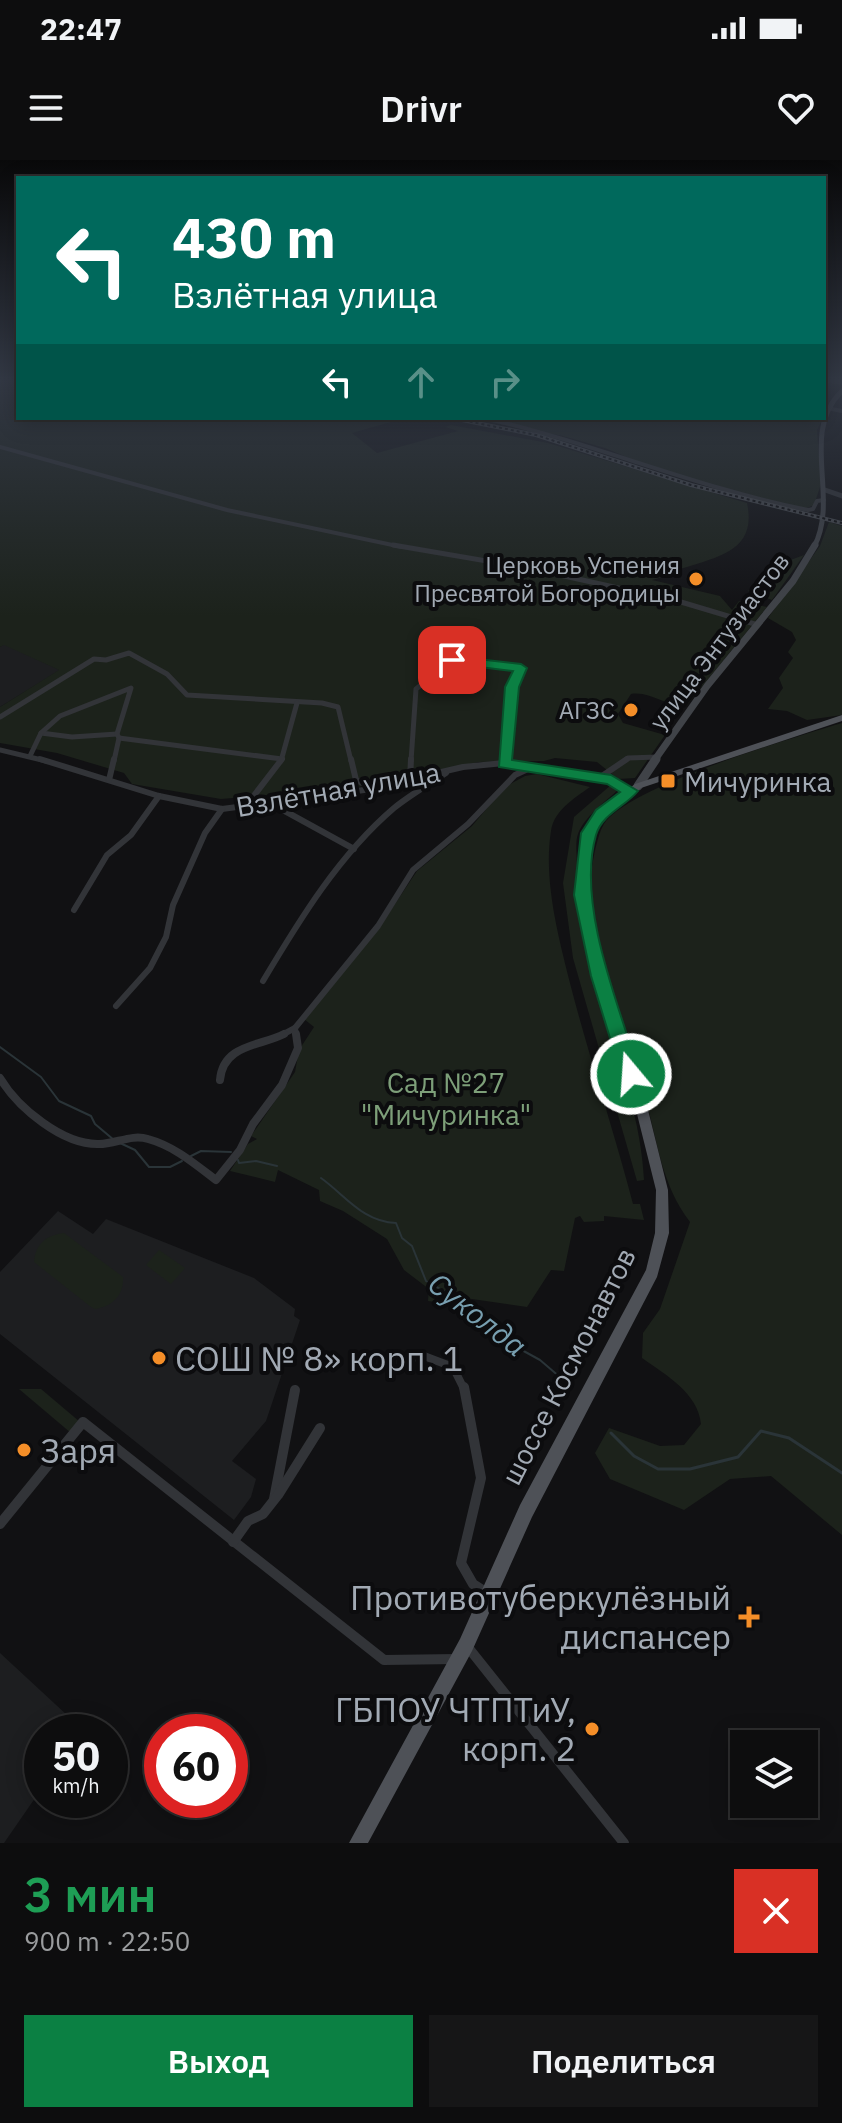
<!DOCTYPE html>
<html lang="ru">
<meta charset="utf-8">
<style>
body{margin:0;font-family:"IBM Plex Sans",sans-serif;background:#161617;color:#f1f3f6;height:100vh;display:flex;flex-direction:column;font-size:30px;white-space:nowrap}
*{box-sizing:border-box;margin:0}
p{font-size:26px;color:#9a9c9e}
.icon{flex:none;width:44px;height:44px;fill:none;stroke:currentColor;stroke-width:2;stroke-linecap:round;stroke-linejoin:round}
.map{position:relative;height:1683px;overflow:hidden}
.sheet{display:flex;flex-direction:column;background:#0d0d0e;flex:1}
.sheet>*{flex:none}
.banner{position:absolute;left:16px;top:16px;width:810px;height:244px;border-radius:0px;box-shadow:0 4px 20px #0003,0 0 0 2px #2d2d2e;background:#00695c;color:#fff;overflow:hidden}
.fabs{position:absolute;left:730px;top:1570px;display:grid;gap:16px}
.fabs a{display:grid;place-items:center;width:88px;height:88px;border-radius:0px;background:#0d0d0e;box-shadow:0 4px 20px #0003,0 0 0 2px #2d2d2e;font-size:40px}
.speed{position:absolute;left:24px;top:1554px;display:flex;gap:16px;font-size:40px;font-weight:700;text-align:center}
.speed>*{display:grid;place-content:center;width:104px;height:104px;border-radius:50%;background:#0d0d0e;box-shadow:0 4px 20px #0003,0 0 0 2px #2d2d2e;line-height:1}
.speed small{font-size:20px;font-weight:400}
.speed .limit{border:12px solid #d22;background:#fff;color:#111}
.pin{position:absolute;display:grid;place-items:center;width:68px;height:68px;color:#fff;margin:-34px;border-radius:16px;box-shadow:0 4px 12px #0006}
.me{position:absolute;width:88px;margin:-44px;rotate:342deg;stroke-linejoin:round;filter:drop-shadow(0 0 6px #0008)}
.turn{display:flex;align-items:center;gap:28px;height:168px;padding:0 24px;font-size:36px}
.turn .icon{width:104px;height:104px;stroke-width:2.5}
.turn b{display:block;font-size:56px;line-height:68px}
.lanes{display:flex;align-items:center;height:76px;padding:0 24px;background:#0003;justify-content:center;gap:40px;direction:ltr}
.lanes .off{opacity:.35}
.round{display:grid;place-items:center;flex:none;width:84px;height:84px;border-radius:0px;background:#161617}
.overview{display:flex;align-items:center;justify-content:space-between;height:136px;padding:0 24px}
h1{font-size:48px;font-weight:600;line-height:60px;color:#1e9e55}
.primary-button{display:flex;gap:16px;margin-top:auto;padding:16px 24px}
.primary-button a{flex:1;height:92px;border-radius:0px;background:#0b8043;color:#fff;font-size:32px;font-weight:600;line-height:92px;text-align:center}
.primary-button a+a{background:#161617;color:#f1f3f6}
.status{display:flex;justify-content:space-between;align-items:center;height:56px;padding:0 40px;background:#0d0d0e;direction:ltr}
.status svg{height:22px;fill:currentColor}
header{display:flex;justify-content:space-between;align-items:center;height:104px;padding:0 24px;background:#0d0d0e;font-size:36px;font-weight:600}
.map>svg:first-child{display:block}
.built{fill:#1d1e20}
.green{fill:#1c221b}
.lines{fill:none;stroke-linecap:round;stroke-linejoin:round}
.stream-far1{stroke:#2a3438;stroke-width:2}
.stream{stroke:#2a3438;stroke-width:3}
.minor-far4{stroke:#323438;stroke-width:4}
.minor-far3{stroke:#323438;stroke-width:5}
.minor-far2{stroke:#323438;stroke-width:6}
.minor-far1{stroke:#323438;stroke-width:8}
.minor{stroke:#323438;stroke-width:10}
.tertiary{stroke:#323438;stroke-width:5}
.secondary-far2{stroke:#404348;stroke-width:5}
.secondary-far1{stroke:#404348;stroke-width:7}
.secondary{stroke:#404348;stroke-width:9}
.primary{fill:#4e5157;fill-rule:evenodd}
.rail-casing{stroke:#474a4f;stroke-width:4}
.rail{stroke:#0c0c0e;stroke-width:2;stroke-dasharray:3;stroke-linecap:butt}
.route{fill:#0b8043;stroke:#07532c;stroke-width:2}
.poi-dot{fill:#f48e28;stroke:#0c0c0e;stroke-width:3}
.labels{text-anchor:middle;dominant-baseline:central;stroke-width:8;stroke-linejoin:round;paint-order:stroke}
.far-poi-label{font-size:24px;fill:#a2aab4;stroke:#0c0c0e;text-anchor:end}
.far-street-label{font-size:24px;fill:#a2aab4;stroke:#0c0c0e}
.poi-label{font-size:28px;fill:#a2aab4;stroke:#0c0c0e;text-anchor:start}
.street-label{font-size:28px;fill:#a2aab4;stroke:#0c0c0e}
.park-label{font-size:28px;fill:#7d9f79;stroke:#0c0c0e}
.water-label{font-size:30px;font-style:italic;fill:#789fb0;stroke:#0c0c0e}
.near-poi-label{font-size:34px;fill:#a2aab4;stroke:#0c0c0e;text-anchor:start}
</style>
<div class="status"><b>22:47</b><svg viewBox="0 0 49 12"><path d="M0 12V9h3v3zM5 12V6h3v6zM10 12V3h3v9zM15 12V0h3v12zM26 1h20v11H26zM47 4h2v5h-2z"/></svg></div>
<header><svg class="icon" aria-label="menu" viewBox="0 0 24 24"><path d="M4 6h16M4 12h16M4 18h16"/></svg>Drivr<svg class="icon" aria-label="heart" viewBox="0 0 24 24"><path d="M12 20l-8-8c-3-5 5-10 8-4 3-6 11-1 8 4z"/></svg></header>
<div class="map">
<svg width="842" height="1683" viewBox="0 0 842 1683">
<rect width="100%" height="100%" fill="#111113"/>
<g class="built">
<path d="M4,484L60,510L0,547V487Z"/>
<path d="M58,1051L93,1074L106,1059L254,1118L295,1149L294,1156L300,1160L266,1261L232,1301L256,1319L251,1337L234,1360L0,1174V1112Z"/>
<path d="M0,1493L82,1569L80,1572H42V1628L4,1683H0Z"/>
</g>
<g class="green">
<path d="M0,220H18V258L398,260L352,273L377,293L458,271L445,267L451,265L548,283L747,343C757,389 721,396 687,407C675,410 665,417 652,420L720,436L732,450L739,441L767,447L686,546C666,547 651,531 631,534L618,554L623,563L665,575L635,618L618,619L597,602L555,598L544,601L479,602L353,628L221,639L132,624L124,613L57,593L0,583V547L59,510L4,485L0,487Z"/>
<path d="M468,258H823L817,270L821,324L814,345L807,348L789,345L660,311L605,288L563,276Z"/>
<path d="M829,362L842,366V555L807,560L787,551L768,549L783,528L779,518L793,498L788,492L796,480L792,472L768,458L820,386Z"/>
<path d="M804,395L772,440L748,431L785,402Z"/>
<path d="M842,563V1375L771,1316L730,1319L684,1350L610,1319L595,1293L609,1268L660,1286L684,1285L701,1264C698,1233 666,1215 642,1198L643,1173L660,1149L690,1062C661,1024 658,982 645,937C627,873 600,810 590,743C588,726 595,674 606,661C637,624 792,578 842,563Z"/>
<path d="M537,614L590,627C575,638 554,650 551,671C543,721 559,779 571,827C590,900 614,971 633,1044H640L644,1060L604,1056V1061L584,1062L580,1056L575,1058L564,1111L551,1110L527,1147L465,1138L462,1145L428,1141L429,1129L404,1110L387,1079L343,1051L320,1041L319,1030L278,1010L275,1022L230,1011L248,984L257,979L251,976L295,912L299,890L314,867L304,859L381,765L417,711L472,666L505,627L525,616Z"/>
<path d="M611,625L619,629C606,641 584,657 578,674C575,682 577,696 577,705C573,814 639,912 644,1020L637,1021L573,798L563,723L574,657Z"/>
<path d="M64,1073L123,1117C124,1135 113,1146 95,1149L91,1147L34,1102C35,1084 47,1075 64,1073Z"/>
<path d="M159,1090L185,1108L171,1124L146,1105Z"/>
<path d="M19,1229H41L80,1262L71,1273Z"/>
</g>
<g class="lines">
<g class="stream-far1">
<path d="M0,887L41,917L59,941L91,956L95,964L114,980"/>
<path d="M120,983L135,990L149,1007H170L182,1001"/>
<path d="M191,996L201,991L231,992"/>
<path d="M238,1000L239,1003L256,1001L277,1006"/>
<path d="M321,1018C346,1036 363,1062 396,1063L402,1078L412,1086L426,1121L471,1146L520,1189L540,1200L568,1224"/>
</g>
<path class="stream" d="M611,1273L634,1296L658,1309H690L738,1297L761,1271L789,1278L842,1313"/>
<g class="minor-far4">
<path d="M827,248L842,251"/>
<path d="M484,258C594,283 697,328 808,350L813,349L817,341L824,340"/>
<path d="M0,287L227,350L402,387"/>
</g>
<g class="minor-far3">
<path d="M393,385L533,409L681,442L758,465"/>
<path d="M431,469L452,500"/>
<path d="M0,557L94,499L106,500L129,493L167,514L187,535L322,543L338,547L351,601"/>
<path d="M41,573L72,577L117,574"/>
<path d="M119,578L282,599"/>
<path d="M0,590L46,601"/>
<path d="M30,596L41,573L60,556L131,528L117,574L119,578L114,601"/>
<path d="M281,601L297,543"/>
<path d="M411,601L416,529L452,500L521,508L512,527L504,601"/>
<path d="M624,601L628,598L657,597"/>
</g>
<g class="minor-far2">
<path d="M40,599L159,636L222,649L364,630L463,607L504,603L611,620L631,631"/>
<path d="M351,599L356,620L373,628"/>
<path d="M504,603V599"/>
<path d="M599,618L627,599"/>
<path d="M109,620L114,599"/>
<path d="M410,620L411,599"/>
<path d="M272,644L354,689"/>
<path d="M246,646L282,599"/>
<path d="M74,750L107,695L131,675L159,636"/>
<path d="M263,821C300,759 339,695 394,648C410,635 429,624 446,613"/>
<path d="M116,846L150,808L166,777L173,745L205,673L222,649"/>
<path d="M295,868L296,876"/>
<path d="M280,876L295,868L378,766L413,710L468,664L515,615L530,608"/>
</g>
<g class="minor-far1">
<path d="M0,918C18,948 63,985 99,984C116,984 131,974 148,979C174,986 195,1004 216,1020L240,990L253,964L282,925L298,888L296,874"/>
<path d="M220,920C223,884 261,886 284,874"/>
<path d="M406,1199L424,1196L453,1207L464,1229"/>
</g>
<g class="minor">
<path d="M464,1227L481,1318L461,1403L473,1424L487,1433"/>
<path d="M274,1339L295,1230"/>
<path d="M0,1364L83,1262L384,1500L457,1499"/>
<path d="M233,1382L248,1361L263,1354L278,1335L320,1268"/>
<path d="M467,1486L624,1683"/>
</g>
<g class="tertiary">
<path d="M824,220L842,222"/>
<path d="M825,330L842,336"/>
</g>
<path class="secondary-far2" d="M814,387C840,338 799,272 842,231"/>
<path class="secondary-far1" d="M654,601L707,526L793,421L815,385"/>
<path class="secondary" d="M638,626L656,599"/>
<path class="primary" d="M842,555V561L641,628L605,656L593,673L587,735L605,816L645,938L668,1030L669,1073L657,1117L532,1357L472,1491L368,1683H349L460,1479L520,1345L646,1110L655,1073L656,1030L633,938L595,816L577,735L583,673L599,652L635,624Z"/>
<g class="rail-casing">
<path id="rail" d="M452,258L536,275L691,325L842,363"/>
</g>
<use href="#rail" class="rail"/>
</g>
<linearGradient id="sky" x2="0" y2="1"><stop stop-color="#09090a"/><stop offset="0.48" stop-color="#323844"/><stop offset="1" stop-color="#323844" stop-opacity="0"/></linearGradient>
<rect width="842" height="456" fill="url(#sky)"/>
<path class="route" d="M452,496L521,504L527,508L519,527L512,600L611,615L638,631C626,646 602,654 596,675C576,744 619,847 640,914L638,919H624L621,914L591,816L574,735L581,673L596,650L620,632L607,624L499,607L505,527L513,511L447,503L445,500Z"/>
<g class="poi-dot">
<circle cx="696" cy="419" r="8"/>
<circle cx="631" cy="550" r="8"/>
<rect x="660" y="613" width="16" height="16" rx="4"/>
<circle cx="159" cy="1198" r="8"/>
<circle cx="24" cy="1290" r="8"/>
<path d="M745 1445h8v8h8v8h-8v8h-8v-8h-8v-8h8z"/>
<circle cx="592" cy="1569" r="8"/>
</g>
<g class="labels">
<g class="far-poi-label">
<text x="680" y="405">Церковь Успения<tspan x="680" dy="28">Пресвятой Богородицы</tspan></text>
<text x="615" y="550">АГЗС</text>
</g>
<g class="far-street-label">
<text transform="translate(719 481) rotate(-53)">улица Энтузиастов</text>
</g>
<g class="poi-label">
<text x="684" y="621">Мичуринка</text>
</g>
<g class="street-label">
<text transform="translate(338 629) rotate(-10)">Взлётная улица</text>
<text transform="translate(568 1206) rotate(-63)">шоссе Космонавтов</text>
</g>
<g class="park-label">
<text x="446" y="922">Сад №27<tspan x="446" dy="32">"Мичуринка"</tspan></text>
</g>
<g class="water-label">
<text transform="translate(478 1154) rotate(38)">Суколда</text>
</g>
<g class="near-poi-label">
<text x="175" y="1198">СОШ № 8» корп. 1</text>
<text x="40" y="1290">Заря</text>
<text x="731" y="1437" text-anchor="end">Противотуберкулёзный<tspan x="731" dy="39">диспансер</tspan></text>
<text x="576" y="1549" text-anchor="end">ГБПОУ ЧТПТиУ,<tspan x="576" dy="39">корп. 2</tspan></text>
</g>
</g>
</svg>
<div class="fabs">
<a><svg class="icon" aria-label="layers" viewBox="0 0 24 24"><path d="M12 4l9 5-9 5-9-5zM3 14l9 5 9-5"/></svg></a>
</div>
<div class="speed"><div>50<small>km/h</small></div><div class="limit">60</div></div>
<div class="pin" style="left:452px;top:500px;background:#d93025"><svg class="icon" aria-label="arrive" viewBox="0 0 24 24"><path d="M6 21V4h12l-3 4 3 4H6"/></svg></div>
<svg class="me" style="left:631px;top:914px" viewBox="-20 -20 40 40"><circle r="17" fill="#0b8043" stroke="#fff" stroke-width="3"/><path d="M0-11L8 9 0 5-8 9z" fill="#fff"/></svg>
<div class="banner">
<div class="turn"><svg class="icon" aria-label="left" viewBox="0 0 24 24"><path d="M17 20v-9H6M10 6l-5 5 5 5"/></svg><div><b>430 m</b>Взлётная улица</div></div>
<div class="lanes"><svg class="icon" aria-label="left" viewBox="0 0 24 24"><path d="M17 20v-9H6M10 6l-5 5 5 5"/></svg><svg class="icon off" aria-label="ahead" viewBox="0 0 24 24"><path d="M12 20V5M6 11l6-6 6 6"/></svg><svg class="icon off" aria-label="right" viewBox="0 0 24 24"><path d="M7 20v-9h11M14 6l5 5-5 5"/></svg></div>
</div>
</div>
<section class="sheet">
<div class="overview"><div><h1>3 мин</h1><p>900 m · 22:50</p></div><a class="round" style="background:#d93025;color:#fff"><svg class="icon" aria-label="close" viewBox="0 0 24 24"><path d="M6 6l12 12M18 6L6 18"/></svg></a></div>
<div class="primary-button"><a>Выход</a><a>Поделиться</a></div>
</section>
